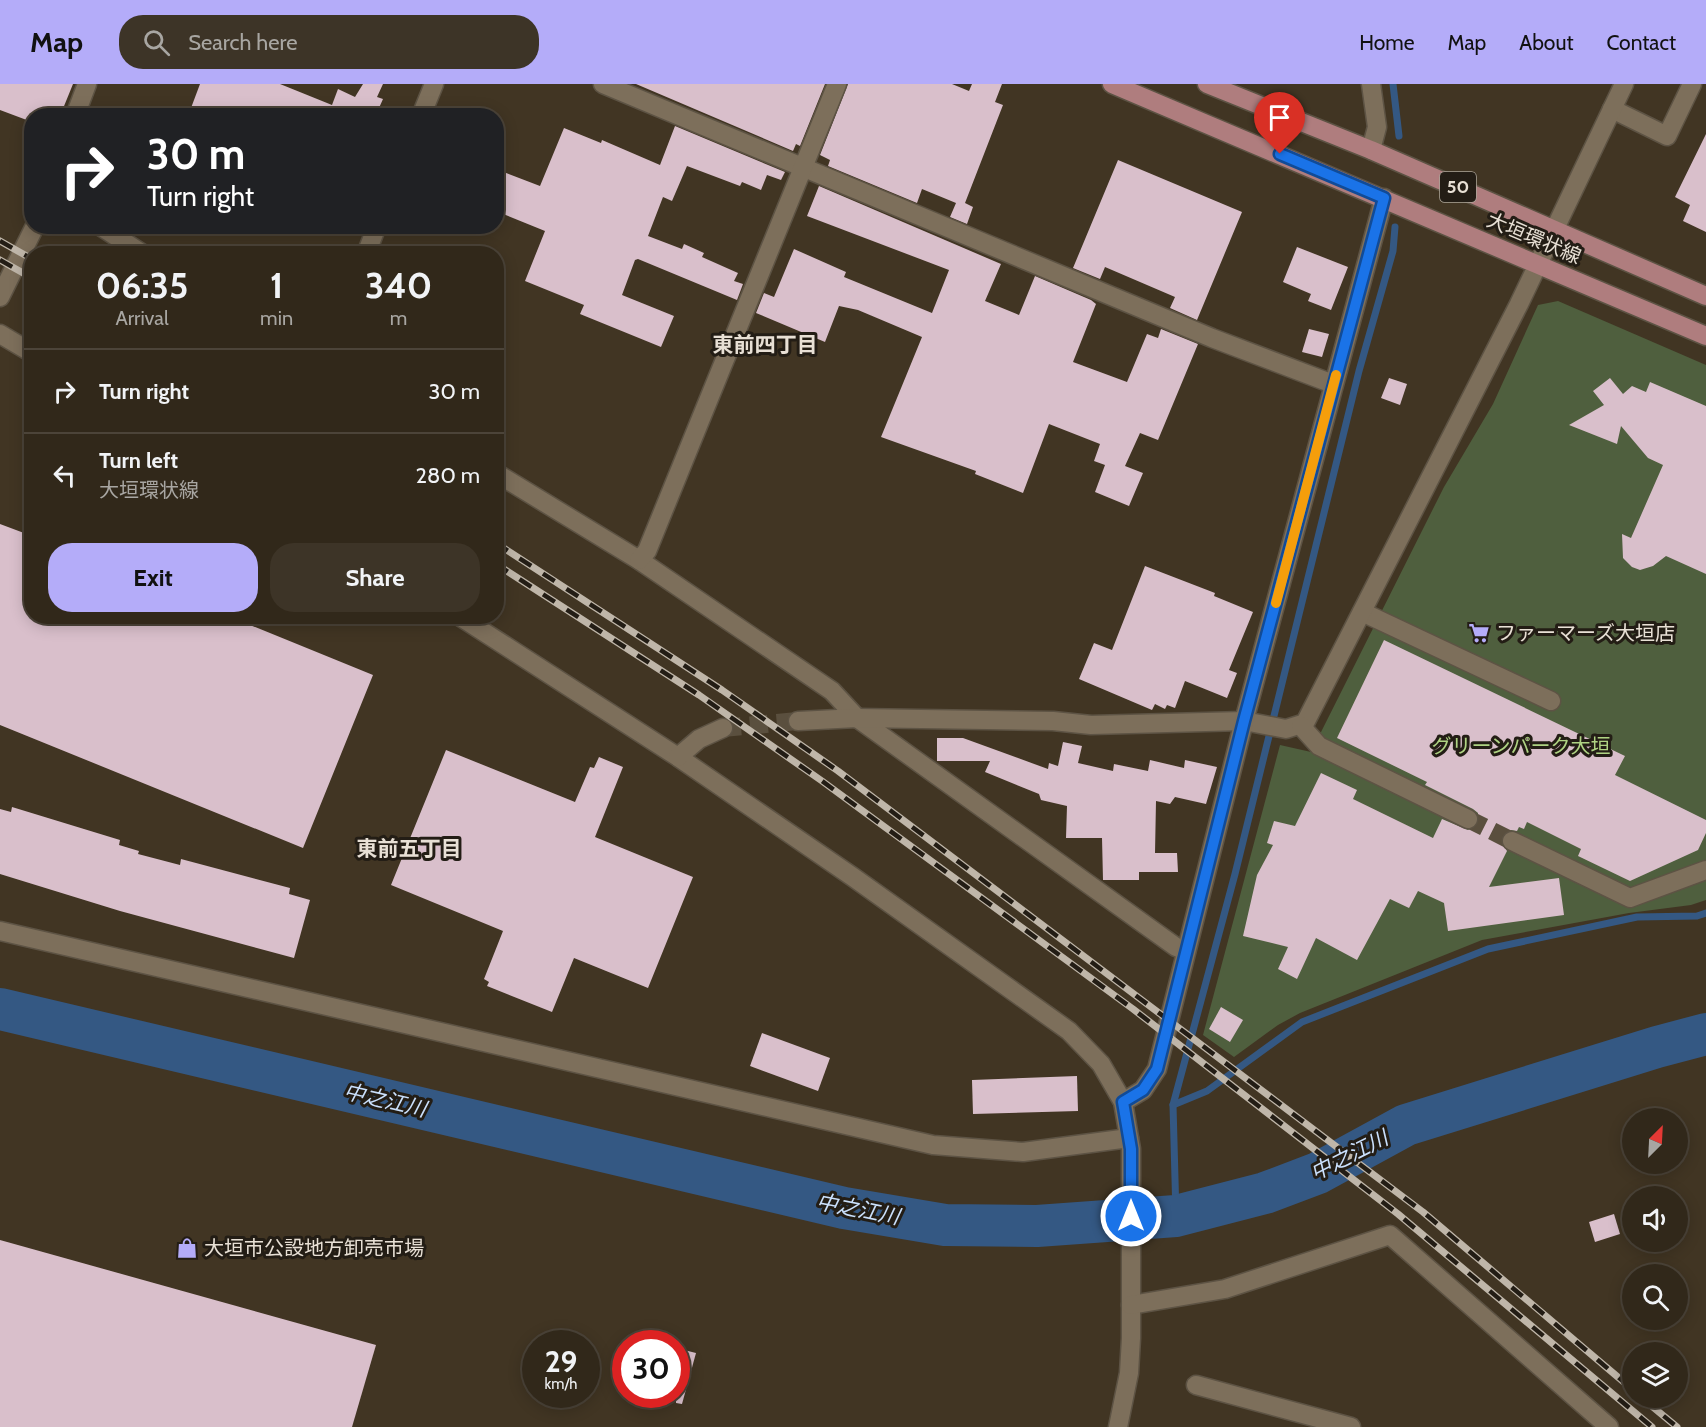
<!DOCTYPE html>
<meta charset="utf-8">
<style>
body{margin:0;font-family:Cabin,"Noto Sans JP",sans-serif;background:#3d3427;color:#f1f3f6;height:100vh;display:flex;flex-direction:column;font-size:22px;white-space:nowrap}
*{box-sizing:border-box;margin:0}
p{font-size:20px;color:#a8a6a2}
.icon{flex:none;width:33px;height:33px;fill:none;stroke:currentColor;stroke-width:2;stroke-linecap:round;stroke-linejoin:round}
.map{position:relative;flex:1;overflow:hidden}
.panel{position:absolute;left:24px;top:162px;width:480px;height:378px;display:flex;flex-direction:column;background:#31281a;border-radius:24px;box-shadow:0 3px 15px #0003,0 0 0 2px #4c4439}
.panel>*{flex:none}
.hud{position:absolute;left:24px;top:24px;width:480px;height:126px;border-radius:24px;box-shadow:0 3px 15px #0003,0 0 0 2px #4c4439;background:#202124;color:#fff;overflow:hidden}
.needle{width:39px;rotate:24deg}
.buttons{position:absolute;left:1622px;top:1024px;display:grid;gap:12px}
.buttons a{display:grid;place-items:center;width:66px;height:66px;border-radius:50%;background:#31281a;box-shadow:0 3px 15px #0003,0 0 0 2px #4c4439;font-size:30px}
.speed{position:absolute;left:522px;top:1246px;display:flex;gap:12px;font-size:30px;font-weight:700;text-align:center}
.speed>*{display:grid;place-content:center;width:78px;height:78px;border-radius:50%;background:#31281a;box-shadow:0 3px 15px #0003,0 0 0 2px #4c4439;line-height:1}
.speed small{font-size:15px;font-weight:400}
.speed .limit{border:9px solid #d22;background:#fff;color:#111}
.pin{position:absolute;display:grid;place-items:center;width:51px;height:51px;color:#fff;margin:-62px -26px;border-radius:50% 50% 50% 0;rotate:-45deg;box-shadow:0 0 6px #0007}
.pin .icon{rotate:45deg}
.me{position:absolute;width:66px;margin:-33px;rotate:0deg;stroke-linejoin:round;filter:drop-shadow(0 0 4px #0008)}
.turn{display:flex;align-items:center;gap:21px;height:126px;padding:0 24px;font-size:27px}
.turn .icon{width:78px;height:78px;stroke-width:2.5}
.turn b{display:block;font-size:42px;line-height:51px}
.eta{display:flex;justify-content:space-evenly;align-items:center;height:102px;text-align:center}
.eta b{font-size:36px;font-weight:700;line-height:42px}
.primary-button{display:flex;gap:12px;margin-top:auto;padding:12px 24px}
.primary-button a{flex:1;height:69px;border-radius:24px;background:#b4acf9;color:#111;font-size:24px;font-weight:700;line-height:69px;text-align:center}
.primary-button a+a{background:#3d3427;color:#f1f3f6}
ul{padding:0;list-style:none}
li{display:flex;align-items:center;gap:18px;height:84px;padding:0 24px;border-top:2px solid #4c4439}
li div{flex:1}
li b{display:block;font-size:22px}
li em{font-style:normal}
header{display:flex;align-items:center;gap:36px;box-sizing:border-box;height:84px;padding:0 30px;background:#b4acf9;color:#111}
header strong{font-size:28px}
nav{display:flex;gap:33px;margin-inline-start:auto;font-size:21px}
.search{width:420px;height:54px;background:#3d3427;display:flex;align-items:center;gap:15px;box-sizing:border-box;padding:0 21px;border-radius:24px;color:#a8a6a2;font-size:22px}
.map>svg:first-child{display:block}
.green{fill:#4f5f3e}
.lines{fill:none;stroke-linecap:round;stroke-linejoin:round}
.stream{stroke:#345883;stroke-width:7}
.river{stroke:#345883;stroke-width:42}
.building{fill:#d9bfcb}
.minor-tunnel{stroke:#5a4f3e;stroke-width:18;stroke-dasharray:18 9;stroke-linecap:butt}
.minor-casing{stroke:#5d5344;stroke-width:21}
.major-casing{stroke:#5d5344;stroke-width:21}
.minor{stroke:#7d6f5b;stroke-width:18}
.major{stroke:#af7d7e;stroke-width:18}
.rail-casing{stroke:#bfb6a9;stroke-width:7}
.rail{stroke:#231d15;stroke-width:4.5;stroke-dasharray:14;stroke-linecap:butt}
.route-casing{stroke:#114b97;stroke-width:15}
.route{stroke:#1a73e8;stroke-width:10}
.slow{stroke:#f59e0b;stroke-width:10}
.labels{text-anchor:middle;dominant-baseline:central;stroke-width:6;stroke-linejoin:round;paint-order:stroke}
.shield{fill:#231d15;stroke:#ada69b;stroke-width:1.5}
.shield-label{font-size:18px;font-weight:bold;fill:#e8e0d5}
.street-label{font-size:20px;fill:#e8e0d5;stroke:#231d15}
.poi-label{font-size:20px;fill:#e8e0d5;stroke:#231d15;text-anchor:start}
.park-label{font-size:20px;fill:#afd383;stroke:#231d15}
.neighbourhood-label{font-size:21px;font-weight:bold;fill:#e8e0d5;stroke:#231d15}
.water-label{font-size:21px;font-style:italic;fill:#cbe1fd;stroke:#231d15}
</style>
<header>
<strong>Map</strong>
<div class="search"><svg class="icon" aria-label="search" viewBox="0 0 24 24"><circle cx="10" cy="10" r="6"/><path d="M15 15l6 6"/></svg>Search here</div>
<nav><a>Home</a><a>Map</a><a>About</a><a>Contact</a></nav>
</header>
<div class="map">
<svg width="1706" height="1343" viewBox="0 0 1706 1343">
<rect width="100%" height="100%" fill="#413523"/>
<path class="green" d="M1558,217L1706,281V816L1691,821L1629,829L1482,856L1300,929L1278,941L1234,973L1203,951L1280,661L1311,668L1444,403L1493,320L1538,221Z"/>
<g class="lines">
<g class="stream">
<path d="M1393,0L1399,52"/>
<path d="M1173,1021L1207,1007L1302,938L1488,865L1637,833L1697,832L1706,829"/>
<path d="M1176,1132L1173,1021L1235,790L1359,287L1393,167L1395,143"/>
</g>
<path class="river" d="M0,925L844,1124L945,1141L1037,1142L1176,1132L1265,1109L1318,1089L1406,1041L1657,963L1706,950"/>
</g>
<g class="building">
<path d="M0,0H73L60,32H32V38L0,26Z"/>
<path d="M200,0H280L332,21L338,5L355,13L363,0H383L377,13L383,15L379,24L397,32H188Z"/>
<path d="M636,0H825L800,62L796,60L793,67Z"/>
<path d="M848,0H952L969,7L972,0H1002L995,18L1003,21L965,119L973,123L967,140L950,133L956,119L922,105L917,119L828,82L830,76L820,71Z"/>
<path d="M675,42L785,88L781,96L767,91L761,106L742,98L740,102L687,82L672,117L663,113L648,152L682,165L684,160L704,169L702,173L738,189L734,197L743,200L737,216L638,175L635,176L622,211L674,232L661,263L580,230L584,221L525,197L545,147L496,127V85L540,102L564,44L601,59L602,56L660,81Z"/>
<path d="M1706,50V148L1683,137L1690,121L1675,113Z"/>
<path d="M1118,76L1242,128L1197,236L1170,224L1175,213L1105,183L1100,195L1073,184Z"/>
<path d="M819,102L1001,180L985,217L1019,231L1035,192L1091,216L1096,220L1073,278L1127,298L1147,250L1158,254L1161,245L1198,260L1158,356L1140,349L1125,382L1143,389L1129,422L1095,408L1105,381L1094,377L1100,360L1049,340L1023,409L975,390L976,387L881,353L922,253L858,226L839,222L825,258L756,229L764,209L774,213L794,165L846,188L844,193L932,229L949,186L807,132Z"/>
<path d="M1297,163L1348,183L1331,226L1308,217L1311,210L1283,198Z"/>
<path d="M1309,245L1329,250L1322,273L1302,268Z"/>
<path d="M1389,294L1407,300L1400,321L1381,314Z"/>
<path d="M1610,294L1623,310L1632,302L1646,308L1650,298L1706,322V490L1666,472L1653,482L1640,486L1632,483L1623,474L1622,450L1631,454L1663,381L1648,374L1621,342L1617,360L1569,341L1604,321L1593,307Z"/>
<path d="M0,440L32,452V532H228L373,591L303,764L0,641Z"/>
<path d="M1145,482L1215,509L1214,512L1253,528L1229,586L1237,589L1227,614L1185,597L1175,624L1167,621L1165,625L1155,620L1152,626L1079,595L1094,559L1112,566Z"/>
<path d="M1384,556L1625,672L1615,691L1706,736V749L1698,766L1630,797L1578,772L1581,765L1527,738L1524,745L1519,743L1517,747L1511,746L1502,752L1501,758L1507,767L1489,803L1559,794L1564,831L1448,847L1444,819L1418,807L1409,824L1390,815L1357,876L1316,854L1297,895L1278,885L1288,863L1243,852L1257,791L1273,761L1267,759L1274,737L1295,742L1321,689L1357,706L1353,715L1433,754L1442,735L1468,746L1478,739V729L1473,725L1425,701L1427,698L1337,654Z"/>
<path d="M937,654H963L1048,685L1049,679L1058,682L1063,658L1082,662L1078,679L1113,687L1114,680L1148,687L1150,676L1184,684L1185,676L1217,683L1206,720L1175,713L1170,720L1156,717L1155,769H1177L1178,788H1139V796H1103L1102,754H1066L1067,722L1041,716L1039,710L985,688L990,677H937Z"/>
<path d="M446,666L575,718L590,683L594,684L599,673L623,683L595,753L693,793L648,904L574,874L552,928L487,902L489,898L484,895L503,847L391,801Z"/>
<path d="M12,723L120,756L119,761L139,767L138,770L180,781L181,775L290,804L289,810L310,816L294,874L120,827L0,790V725L11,728Z"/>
<path d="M1221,923L1243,936L1230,958L1209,945Z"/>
<path d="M762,949L830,974L818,1007L750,982Z"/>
<path d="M1077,992L1078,1027L973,1030L972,996Z"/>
<path d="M1614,1130L1620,1150L1595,1158L1589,1138Z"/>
<path d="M0,1156L376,1261L352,1343H0Z"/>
<path d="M676,1264L696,1269L682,1320L676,1319Z"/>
</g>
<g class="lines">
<g class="minor-tunnel">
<path d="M723,644L798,637"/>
<path d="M1468,735L1512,757"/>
</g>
<g class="minor-casing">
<g id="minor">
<path d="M603,0L1212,254L1333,300"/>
<path d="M1612,25L1667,52L1692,0"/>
<path d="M75,32L87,0"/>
<path d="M421,32L434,0"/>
<path d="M1371,66L1377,43L1371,0"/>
<path d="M100,142L143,170"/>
<path d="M366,170L377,142"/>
<path d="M0,213L35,142"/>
<path d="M0,250L32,269"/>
<path d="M496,389L639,476L832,607L857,634L1176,863L1186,867"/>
<path d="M639,476L647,467L837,0"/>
<path d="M1362,528L1551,617"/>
<path d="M459,532L678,673L853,793L1069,947L1101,980L1123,1018L1131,1065V1254L1129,1289L1118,1343"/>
<path d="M798,637L857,634L1053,637L1091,641L1244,637L1286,645L1305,639L1519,220L1624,0"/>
<path d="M1301,642L1319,662L1468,735"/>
<path d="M678,673L699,655L723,644"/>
<path d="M1512,757L1630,814L1706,786"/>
<path d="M0,847L933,1061L1023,1068L1129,1054"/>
<path d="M1123,1018L1143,1006L1157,985L1244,637L1384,114"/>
<path d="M1131,1221L1225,1205L1390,1151L1609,1343"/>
<path d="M1196,1301L1351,1343"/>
</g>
</g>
<g class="major-casing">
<g id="major">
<path d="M1112,0L1706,252"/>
<path d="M1207,0L1371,66L1706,212"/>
</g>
</g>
<use href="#minor" class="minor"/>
<use href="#major" class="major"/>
<g class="rail-casing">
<g id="rail">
<path d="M0,157L32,175"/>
<path d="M0,176L32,194"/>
<path d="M496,459L722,606L838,687L1423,1128L1632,1305"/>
<path d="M496,480L699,611L822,697L1133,925L1398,1130L1652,1343"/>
<path d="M1642,1314L1677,1343"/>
</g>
</g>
<use href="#rail" class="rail"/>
</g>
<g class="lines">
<g class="route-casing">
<path id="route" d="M1131,1132V1065L1123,1018L1143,1006L1157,985L1244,637L1384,114L1280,70"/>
</g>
<use href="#route" class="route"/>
<path class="slow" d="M1276,519L1336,291"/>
</g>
<defs>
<g id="supermarket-bare" transform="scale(1.62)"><path d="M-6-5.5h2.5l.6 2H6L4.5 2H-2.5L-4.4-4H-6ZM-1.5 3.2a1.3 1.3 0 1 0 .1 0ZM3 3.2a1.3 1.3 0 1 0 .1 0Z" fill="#b4acf9" stroke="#231d15" stroke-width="2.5" paint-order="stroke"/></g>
<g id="shop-bare" transform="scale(1.62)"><path d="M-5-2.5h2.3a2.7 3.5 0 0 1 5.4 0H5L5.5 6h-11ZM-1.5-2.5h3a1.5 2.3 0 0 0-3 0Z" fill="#b4acf9" stroke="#231d15" stroke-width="2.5" paint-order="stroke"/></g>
</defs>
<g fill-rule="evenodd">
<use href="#supermarket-bare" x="1479" y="549"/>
<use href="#shop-bare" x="187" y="1164"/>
</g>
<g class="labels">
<rect class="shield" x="1440" y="88" width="36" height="30" rx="4.5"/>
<g class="shield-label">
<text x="1458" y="103">50</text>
</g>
<g class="street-label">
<text transform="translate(1534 154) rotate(23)">大垣環状線</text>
</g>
<g class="poi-label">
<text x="1496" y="549">ファーマーズ大垣店</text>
<text x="204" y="1164">大垣市公設地方卸売市場</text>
</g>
<g class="park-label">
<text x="1521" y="662">グリーンパーク大垣</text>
</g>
<g class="neighbourhood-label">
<text x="765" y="260">東前四丁目</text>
<text x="409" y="764">東前五丁目</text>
</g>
<g class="water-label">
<text transform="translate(385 1016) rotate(13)">中之江川</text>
<text transform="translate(1349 1071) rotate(-27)">中之江川</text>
<text transform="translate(858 1125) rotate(11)">中之江川</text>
</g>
</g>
</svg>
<div class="buttons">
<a><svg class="needle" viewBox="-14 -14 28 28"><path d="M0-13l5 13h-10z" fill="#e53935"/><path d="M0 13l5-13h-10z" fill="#a8a6a2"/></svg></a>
<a><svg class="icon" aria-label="sound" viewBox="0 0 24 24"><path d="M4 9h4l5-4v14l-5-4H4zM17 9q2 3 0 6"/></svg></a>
<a><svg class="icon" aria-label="search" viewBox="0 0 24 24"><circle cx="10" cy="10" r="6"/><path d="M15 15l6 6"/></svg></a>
<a><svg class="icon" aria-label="layers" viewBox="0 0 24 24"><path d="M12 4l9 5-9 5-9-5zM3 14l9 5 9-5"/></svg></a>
</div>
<div class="speed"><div>29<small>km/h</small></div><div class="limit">30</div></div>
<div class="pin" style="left:1280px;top:70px;background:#d93025"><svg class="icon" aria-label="arrive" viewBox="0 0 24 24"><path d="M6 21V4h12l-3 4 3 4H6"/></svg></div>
<svg class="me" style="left:1131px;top:1132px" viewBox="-20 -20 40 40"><circle r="17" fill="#1a73e8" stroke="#fff" stroke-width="3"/><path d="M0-11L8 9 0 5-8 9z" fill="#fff"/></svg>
<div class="hud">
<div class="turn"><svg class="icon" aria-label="right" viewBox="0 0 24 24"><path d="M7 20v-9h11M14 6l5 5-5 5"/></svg><div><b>30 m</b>Turn right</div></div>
</div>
<section class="panel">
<div class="eta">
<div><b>06:35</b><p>Arrival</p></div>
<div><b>1</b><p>min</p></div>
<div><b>340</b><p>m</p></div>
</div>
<ul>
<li><svg class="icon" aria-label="right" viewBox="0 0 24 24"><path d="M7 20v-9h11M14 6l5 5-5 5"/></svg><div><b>Turn right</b></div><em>30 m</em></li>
<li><svg class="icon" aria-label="left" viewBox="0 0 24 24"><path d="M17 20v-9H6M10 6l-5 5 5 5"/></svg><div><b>Turn left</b><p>大垣環状線</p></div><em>280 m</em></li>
</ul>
<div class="primary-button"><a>Exit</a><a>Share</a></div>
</section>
</div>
